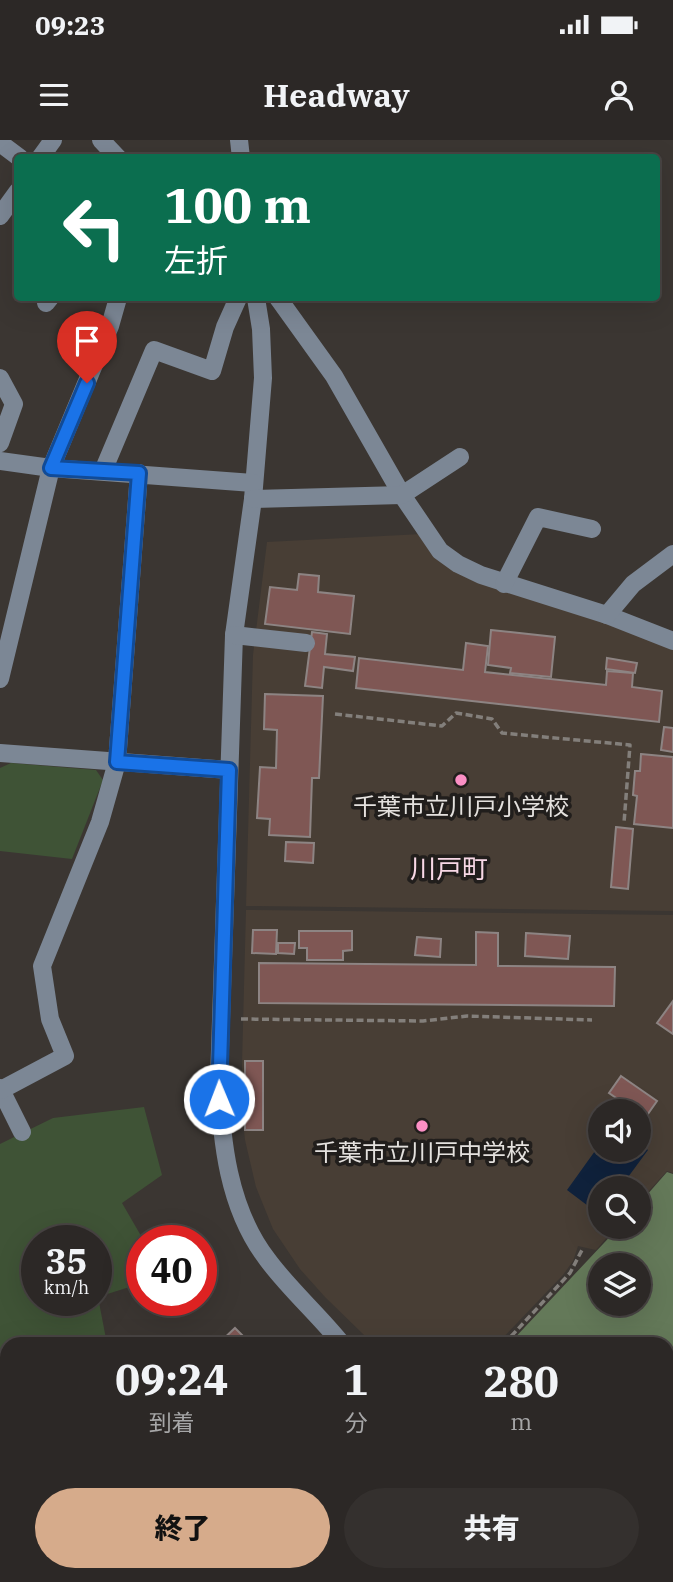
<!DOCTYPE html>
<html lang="ja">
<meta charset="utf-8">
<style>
body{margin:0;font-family:"IBM Plex Serif","Noto Sans JP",serif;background:#34302e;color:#f1f3f6;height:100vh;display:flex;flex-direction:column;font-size:26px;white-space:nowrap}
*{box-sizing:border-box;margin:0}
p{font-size:23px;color:#a6a6a7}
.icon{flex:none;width:38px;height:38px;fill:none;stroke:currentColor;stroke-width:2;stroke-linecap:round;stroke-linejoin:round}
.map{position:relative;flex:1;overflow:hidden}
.drawer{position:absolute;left:0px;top:1197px;width:674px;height:245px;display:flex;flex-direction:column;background:#2c2826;border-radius:21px 21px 0 0;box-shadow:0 7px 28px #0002,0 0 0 2px #484443}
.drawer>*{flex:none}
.guide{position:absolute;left:14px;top:14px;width:646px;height:147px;border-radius:7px;box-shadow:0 7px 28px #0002,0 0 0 2px #484443;background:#0b6e4f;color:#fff;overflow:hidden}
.fabs{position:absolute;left:588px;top:959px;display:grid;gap:14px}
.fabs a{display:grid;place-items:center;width:63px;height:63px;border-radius:50%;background:#2c2826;box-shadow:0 7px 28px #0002,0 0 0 2px #484443;font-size:35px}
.speed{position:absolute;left:21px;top:1085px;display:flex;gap:14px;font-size:35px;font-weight:700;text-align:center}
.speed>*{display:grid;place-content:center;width:91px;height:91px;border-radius:50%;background:#2c2826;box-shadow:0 7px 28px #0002,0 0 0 2px #484443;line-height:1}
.speed small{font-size:18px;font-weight:400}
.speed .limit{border:10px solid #d22;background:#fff;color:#111}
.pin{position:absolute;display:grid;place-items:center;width:60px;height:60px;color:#fff;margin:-72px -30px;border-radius:50% 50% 50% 0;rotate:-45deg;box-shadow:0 0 7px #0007}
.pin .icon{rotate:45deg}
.me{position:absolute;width:77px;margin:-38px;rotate:359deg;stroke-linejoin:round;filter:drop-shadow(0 0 5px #0008)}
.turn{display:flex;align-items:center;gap:24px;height:147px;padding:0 35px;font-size:32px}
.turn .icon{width:91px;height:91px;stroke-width:2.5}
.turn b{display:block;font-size:49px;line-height:60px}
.eta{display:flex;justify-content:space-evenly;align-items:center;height:119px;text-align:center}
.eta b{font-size:42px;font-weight:800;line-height:49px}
.cta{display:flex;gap:14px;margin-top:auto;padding:14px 35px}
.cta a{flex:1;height:80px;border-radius:42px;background:#d6ab8b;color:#111;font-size:28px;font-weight:800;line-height:80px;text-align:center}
.cta a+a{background:#34302e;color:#f1f3f6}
.status{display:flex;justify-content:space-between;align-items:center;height:49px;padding:0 35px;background:#2c2826;direction:ltr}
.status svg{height:19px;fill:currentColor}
header{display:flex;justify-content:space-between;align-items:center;height:91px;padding:0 35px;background:#2c2826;font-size:32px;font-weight:800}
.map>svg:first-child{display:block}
.built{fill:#483e35;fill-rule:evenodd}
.green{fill:#3f5336;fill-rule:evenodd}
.forest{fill:#647959;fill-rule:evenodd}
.water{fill:#10223c}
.building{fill:#7f5754;stroke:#8d8483;stroke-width:2}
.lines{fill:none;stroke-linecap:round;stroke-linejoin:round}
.path{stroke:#837f7b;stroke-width:3.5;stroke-dasharray:7 3.5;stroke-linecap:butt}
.minor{stroke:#7c8795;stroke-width:18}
.route-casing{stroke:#114b97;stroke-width:18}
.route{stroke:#1a73e8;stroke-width:12}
.poi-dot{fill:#fb8fc4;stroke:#211e1c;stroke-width:2.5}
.labels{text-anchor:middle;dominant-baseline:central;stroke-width:7;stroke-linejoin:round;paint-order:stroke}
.poi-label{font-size:24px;fill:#e4e1de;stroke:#211e1c}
.neighbourhood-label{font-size:26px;fill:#f8d8e6;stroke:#211e1c}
</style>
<div class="status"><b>09:23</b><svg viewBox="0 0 49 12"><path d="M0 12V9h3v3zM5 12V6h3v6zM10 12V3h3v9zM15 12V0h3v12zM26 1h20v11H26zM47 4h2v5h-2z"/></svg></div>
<header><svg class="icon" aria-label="menu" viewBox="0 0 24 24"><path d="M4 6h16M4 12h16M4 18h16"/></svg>Headway<svg class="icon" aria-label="person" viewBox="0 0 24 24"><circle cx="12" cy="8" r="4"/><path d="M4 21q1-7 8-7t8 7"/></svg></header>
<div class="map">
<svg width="673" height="1442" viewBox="0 0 673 1442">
<rect width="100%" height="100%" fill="#3b3632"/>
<g class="built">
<path d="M422,394L437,413L673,509V771L246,766L253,515L267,402Z"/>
<path d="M246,770L673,775V1033L667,1031L639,1062V1048H600V1087H616L596,1110L578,1106L573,1121L563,1135L497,1204H370L364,1195L325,1157L300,1129L273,1089L256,1047L245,1000L241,963ZM600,971H639V1010H600Z"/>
</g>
<g class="green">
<path d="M11,623L96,630L103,640L72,719L0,711V628Z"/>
<path d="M144,967L162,1035L122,1063L144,1101H142V1143L98,1157L107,1204H7V1283H0V1004L53,978ZM37,1101H96V1160H37Z"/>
</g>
<path class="forest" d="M667,1032L673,1034V1322H667V1204H509L619,1087H639V1064ZM600,1125H639V1164H600Z"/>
<path class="water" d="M639,1003L648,1010L620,1048H600V1075L567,1050L600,1004V1010H639Z"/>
<g class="building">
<path d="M299,434L319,436L318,452L354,456L350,494L265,484L270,447L297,450Z"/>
<path d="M491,490L555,497L551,537L510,533L511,528L488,525Z"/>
<path d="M312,492L327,494L325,514L355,517L353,531L324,527L322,548L305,546Z"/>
<path d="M466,503L488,506L485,532L606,545L607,531L633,533L632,547L662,551L659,582L356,548L359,518L463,530Z"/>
<path d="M607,518L637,523L635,533L606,529Z"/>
<path d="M265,554L323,556L319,638H312L310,697L269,695L270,679L257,678L260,627L276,628L277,590L264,589Z"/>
<path d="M664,587L673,588V612L661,610Z"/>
<path d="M641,614L673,617V688L634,684L637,656L633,655L635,631H640Z"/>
<path d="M616,687L633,689L628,749L611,747Z"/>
<path d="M286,702L314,703L313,723L285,721Z"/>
<path d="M253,790H277L276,814L252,813Z"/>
<path d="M299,791H352V810L343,811V820H307V808H299Z"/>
<path d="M476,792L498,793V826L615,827L614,866L259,863V823L476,825Z"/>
<path d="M526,793L570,796L568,819L525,816Z"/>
<path d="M417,797L441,799L440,817L415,815Z"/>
<path d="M278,803H295L294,814L278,813Z"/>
<path d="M673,861V894L657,883Z"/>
<rect x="245" y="921" width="18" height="69"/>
<path d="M621,936L657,961L645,978L639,971H635L609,953Z"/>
<path d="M235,1188L249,1202L247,1204H218Z"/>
<path d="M217,1435H243L238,1442H227Z"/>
<path d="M401,1435H430L425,1442H404L399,1438Z"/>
<path d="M515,1435H537L545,1441L512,1442Z"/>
<path d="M588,1435H604L606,1442H569Z"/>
<path d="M611,1435H644L646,1442H613Z"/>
</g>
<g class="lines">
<g class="path">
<path d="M335,574L442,586L456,573L492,579L502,593L630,605L624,683"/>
<path d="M241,879L423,881L467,876L592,880"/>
<path d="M504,1204L570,1133L582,1110"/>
</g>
<g class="minor">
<path d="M101,0L118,18"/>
<path d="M239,0L241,18"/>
<path d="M0,3L20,18"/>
<path d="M40,18L53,0"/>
<path d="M0,76L18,51"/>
<path d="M256,158L261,189L263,238L253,359L234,495L219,939C221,1000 228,1068 267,1119C289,1149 318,1174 342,1204"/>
<path d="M278,158L334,236L402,355L440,411L458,424L481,435L607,475L673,501"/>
<path d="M46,163L50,158"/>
<path d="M0,238L14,264L0,303"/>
<path d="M0,321L51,328L253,343"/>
<path d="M103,331L154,210L212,231L225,187L238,158"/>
<path d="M253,359L402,355L460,317"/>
<path d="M504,444L538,377L592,389"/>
<path d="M607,475L633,444L673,414"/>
<path d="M234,495L306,503"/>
<path d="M0,539L51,328L110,186L118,158"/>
<path d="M0,613L229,630"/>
<path d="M0,948L22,992"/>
<path d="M1,950L65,916L50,879L42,826L100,682L117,622L139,333"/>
<path d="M0,1300L7,1301"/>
<path d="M667,1334H673"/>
<path d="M0,1414L7,1413"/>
<path d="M55,1435V1442"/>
<path d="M480,1435L488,1442"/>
<path d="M553,1435L555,1442"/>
<path d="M307,1442L312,1435"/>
</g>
</g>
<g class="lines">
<g class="route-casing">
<path id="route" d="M87,243L51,328L139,333L117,622L229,630L219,959"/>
</g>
<use href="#route" class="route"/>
</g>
<g class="poi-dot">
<circle cx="461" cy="640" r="7"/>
<circle cx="422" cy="986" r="7"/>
</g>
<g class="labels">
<g class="poi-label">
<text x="461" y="666">千葉市立川戸小学校</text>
<text x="422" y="1012">千葉市立川戸中学校</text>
</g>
<g class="neighbourhood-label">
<text x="449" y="728">川戸町</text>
</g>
</g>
</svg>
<div class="fabs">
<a><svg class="icon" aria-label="sound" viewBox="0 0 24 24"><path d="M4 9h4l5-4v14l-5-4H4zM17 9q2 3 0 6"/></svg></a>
<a><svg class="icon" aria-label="search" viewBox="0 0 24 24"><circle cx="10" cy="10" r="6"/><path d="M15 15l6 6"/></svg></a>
<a><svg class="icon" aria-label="layers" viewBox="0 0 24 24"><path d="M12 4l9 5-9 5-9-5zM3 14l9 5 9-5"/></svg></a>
</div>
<div class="speed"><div>35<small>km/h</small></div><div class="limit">40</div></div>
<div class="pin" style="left:87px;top:243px;background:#d93025"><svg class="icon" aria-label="arrive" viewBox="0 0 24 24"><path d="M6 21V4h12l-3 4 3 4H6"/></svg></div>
<svg class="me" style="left:219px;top:959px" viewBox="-20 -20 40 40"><circle r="17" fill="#1a73e8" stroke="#fff" stroke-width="3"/><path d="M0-11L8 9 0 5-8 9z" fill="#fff"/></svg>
<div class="guide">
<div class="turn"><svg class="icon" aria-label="left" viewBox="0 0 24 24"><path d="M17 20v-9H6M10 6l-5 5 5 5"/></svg><div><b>100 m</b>左折</div></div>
</div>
<section class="drawer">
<div class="eta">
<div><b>09:24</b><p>到着</p></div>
<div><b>1</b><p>分</p></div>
<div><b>280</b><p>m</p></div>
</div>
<div class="cta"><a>終了</a><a>共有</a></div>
</section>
</div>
